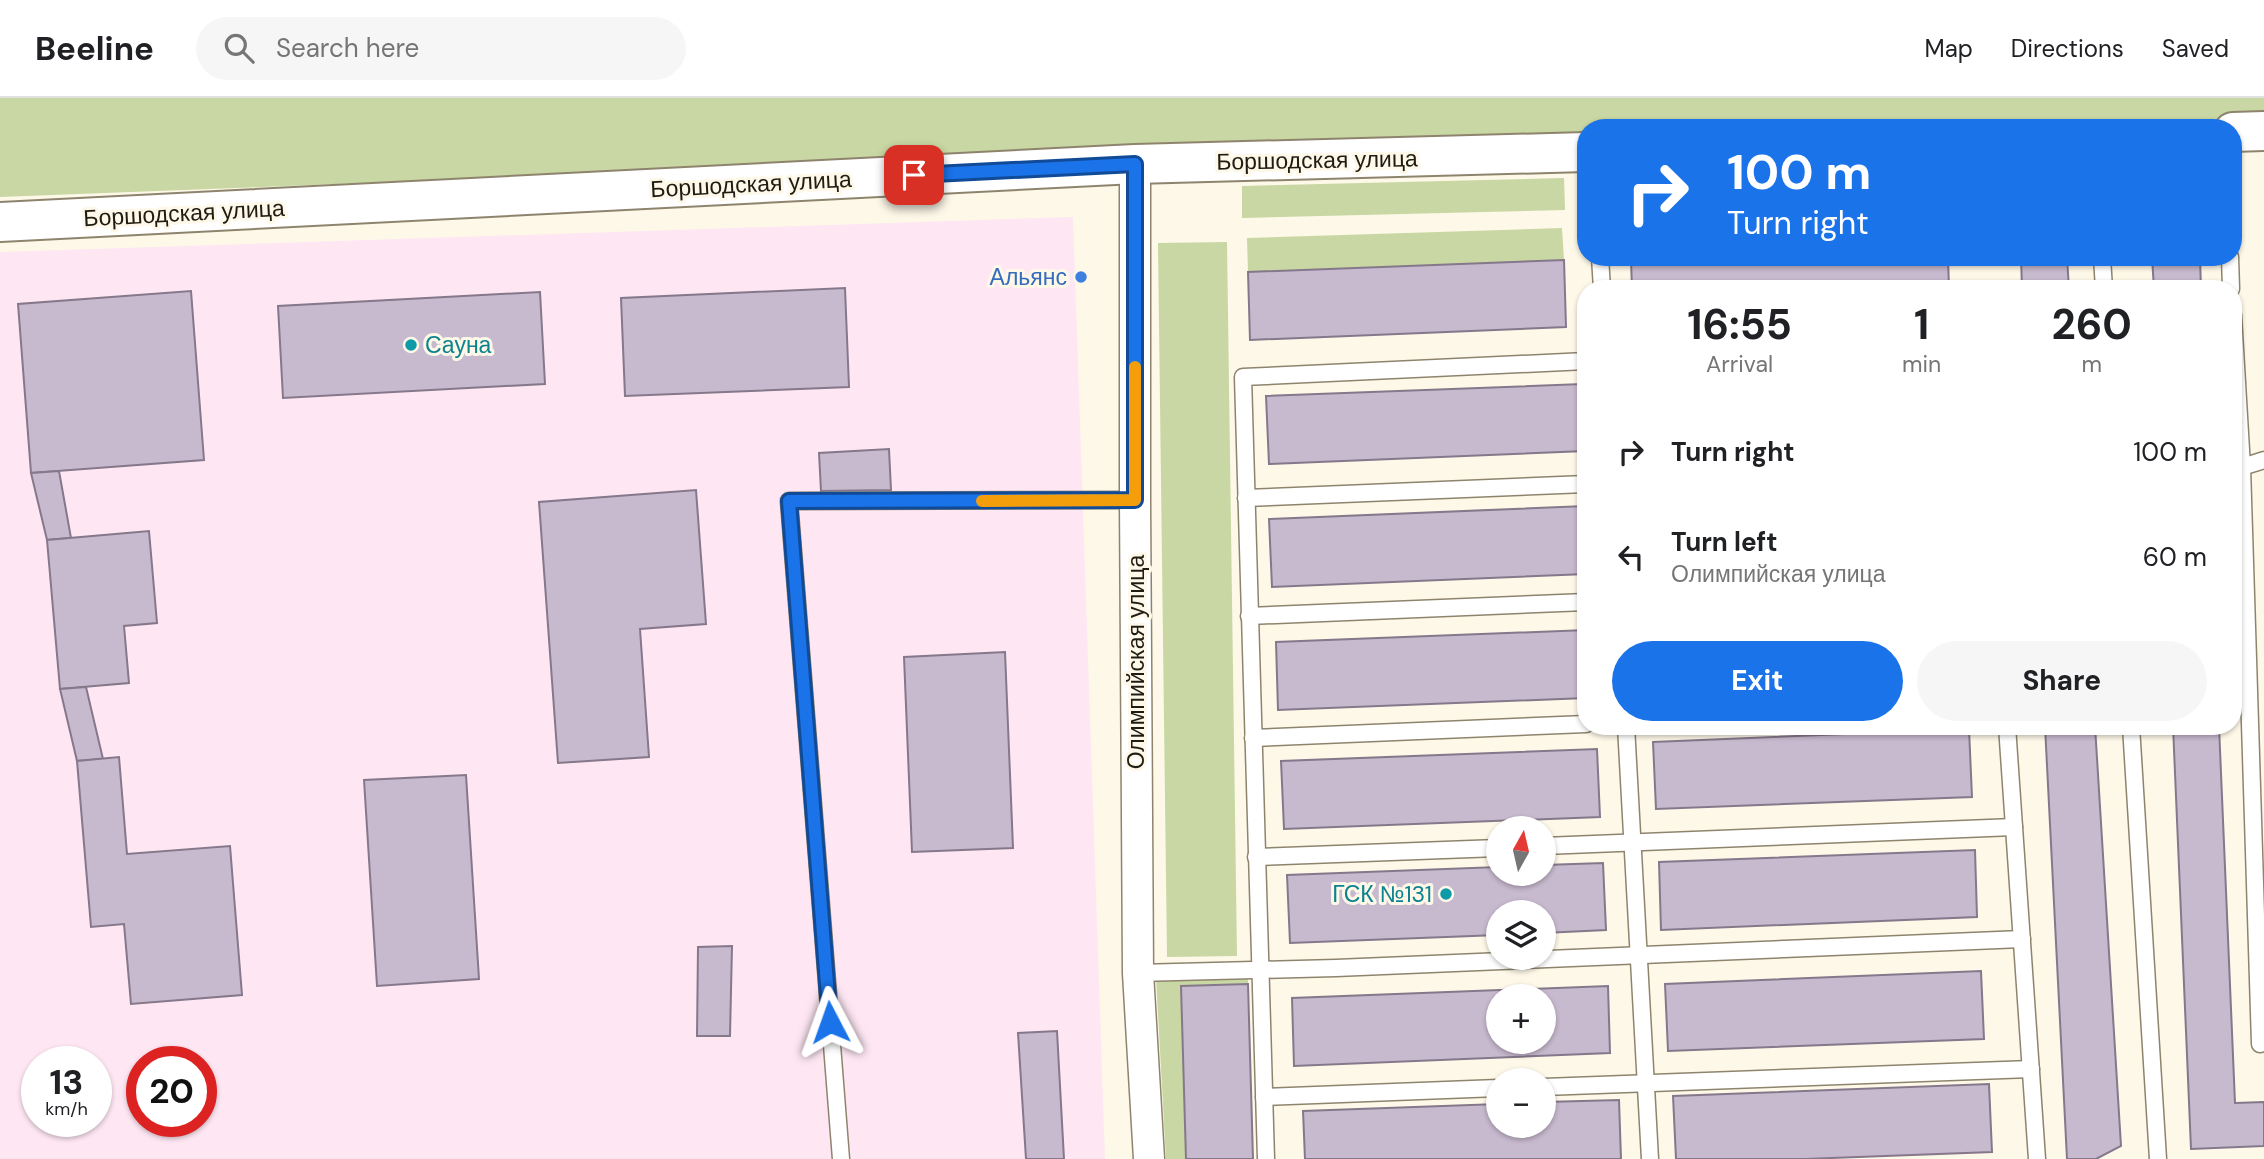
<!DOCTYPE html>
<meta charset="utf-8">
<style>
body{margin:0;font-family:"DM Sans",sans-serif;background:#f6f6f6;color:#202124;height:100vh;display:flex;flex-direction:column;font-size:26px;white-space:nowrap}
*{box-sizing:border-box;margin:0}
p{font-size:23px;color:#757577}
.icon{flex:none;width:38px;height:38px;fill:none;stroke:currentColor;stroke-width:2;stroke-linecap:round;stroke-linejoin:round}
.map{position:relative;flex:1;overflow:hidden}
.side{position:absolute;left:1577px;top:182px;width:665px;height:455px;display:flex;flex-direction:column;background:#fff;border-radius:28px;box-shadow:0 2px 5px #0004}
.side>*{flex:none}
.guide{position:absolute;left:1577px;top:21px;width:665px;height:147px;border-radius:28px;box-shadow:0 2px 5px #0004;background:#1a73e8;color:#fff;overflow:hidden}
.needle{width:46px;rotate:8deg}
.controls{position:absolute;left:1486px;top:718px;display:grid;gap:14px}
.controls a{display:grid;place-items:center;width:70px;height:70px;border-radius:50%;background:#fff;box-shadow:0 2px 5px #0004;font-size:35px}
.speed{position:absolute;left:21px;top:948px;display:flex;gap:14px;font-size:35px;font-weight:700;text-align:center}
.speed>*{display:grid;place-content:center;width:91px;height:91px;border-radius:50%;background:#fff;box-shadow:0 2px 5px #0004;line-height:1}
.speed small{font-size:18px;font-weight:400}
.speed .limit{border:10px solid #d22;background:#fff;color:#111}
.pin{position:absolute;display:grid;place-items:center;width:60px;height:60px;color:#fff;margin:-30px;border-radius:14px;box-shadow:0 4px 10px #0006}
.me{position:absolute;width:77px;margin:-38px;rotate:356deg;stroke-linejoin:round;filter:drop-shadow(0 0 5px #0008)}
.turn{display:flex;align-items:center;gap:24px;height:147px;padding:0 35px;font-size:32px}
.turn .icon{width:91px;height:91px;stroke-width:2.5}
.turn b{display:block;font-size:49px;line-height:60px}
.eta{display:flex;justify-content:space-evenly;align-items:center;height:119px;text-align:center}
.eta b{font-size:42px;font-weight:700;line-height:49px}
.primary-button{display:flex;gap:14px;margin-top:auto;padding:14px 35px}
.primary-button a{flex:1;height:80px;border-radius:42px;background:#1a73e8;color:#fff;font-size:28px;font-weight:700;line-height:80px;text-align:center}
.primary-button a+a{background:#f6f6f6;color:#202124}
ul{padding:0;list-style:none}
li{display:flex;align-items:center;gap:21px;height:105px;padding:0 35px}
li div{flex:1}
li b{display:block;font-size:26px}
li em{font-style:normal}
header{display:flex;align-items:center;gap:42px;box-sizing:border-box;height:98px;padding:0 35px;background:#fff;border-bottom:2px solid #e0e0e0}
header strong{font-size:33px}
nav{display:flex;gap:38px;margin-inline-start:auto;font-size:24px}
.search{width:490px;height:63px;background:#f6f6f6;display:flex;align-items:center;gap:18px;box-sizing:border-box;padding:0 24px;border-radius:38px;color:#757577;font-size:26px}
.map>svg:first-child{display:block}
.industrial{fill:#fee7f3;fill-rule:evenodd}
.green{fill:#c8d7a3}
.building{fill:#c7b9ce;stroke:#85788b;stroke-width:2;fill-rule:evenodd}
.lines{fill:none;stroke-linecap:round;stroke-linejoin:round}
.lane-casing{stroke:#8e846e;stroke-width:19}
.street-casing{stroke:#8e846e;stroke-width:33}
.secondary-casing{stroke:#8e846e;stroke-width:42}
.lane{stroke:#fff;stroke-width:16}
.street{stroke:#fff;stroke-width:30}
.secondary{stroke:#fff;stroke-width:38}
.route-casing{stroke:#114b97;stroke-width:18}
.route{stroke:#1a73e8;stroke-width:12}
.slow{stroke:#f59e0b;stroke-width:12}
.shop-dot{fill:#3f7fe0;stroke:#fef8e9;stroke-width:2.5}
.culture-dot{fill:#0f9aa8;stroke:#fef8e9;stroke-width:2.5}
.labels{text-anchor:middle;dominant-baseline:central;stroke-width:6;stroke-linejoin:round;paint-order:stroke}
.street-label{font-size:23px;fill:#1f1c13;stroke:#fef8e9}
.shop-label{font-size:23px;fill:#366cbe;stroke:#fef8e9;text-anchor:end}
.culture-label{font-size:23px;fill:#0d838f;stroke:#fef8e9;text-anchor:start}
</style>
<header>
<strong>Beeline</strong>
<div class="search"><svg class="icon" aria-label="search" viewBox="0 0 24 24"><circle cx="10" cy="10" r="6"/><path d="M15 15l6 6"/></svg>Search here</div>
<nav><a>Map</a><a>Directions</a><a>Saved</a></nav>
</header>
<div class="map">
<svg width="2264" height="1061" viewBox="0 0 2264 1061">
<rect width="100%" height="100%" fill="#fef8e9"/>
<path class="industrial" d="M1073,119L1105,1061H0V154ZM37,964H96V1024H37ZM142,964H201V1024H142Z"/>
<g class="green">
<path d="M0,0H2264V20L1888,30H1586L1585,38L0,99Z"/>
<path d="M1564,80L1565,112L1242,120V88Z"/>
<path d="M1562,130L1564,162L1248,174L1247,140Z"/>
<path d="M1227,144L1237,858L1167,859L1158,145Z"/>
<path d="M1248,878V886L1186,1061H1166L1156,880Z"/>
</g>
<g class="building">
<path d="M1705,159H1948L1949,191H1632L1631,162Z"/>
<path d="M2021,159H2067L2069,191H2022Z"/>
<path d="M2152,159H2200L2201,191H2154Z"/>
<path d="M1564,162L1566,229L1250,242L1248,174Z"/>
<path d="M845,190L849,289L625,298L621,200Z"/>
<path d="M191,193L204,362L31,375L18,206Z"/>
<path d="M540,194L545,286L283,300L278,208Z"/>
<path d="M1582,286L1585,353L1269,366L1266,298Z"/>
<path d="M889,351L891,392L821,393L819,355Z"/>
<path d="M59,373L71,440L47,442L31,375Z"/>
<path d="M696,392L706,526L640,531L649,659L558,665L539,404Z"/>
<path d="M1585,408L1586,476L1272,489L1269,421Z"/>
<path d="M149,433L157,525L124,528L129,585L60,591L47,442Z"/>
<path d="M1586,532V600L1278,612L1276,544Z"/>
<path d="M1005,554L1013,750L912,754L904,559Z"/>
<path d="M86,589L103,661L77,663L60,591Z"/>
<path d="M2045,628H2095L2121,1048L2096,1061H2067Z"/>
<path d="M2173,628H2219L2235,1005L2264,1004V1048L2191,1051Z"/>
<path d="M1969,631L1972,699L1656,711L1653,644Z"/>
<path d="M1597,651L1600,719L1284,731L1281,663Z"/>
<path d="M119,659L127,756L230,748L242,897L131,906L124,826L91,829L77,663Z"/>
<path d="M466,677L479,881L377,888L364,682Z"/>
<path d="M1975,752L1977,819L1661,832L1659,764Z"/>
<path d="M1603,765L1606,832L1544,835V814H1498V837L1290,845L1287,777L1498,769V775H1544V767Z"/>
<path d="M732,848L730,938H697L698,849Z"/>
<path d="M1981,873L1984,941L1668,953L1665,886Z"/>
<path d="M1248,886L1253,1061H1186L1181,888Z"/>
<path d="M1608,888L1610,955L1294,968L1292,900ZM1498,898H1544V943H1498Z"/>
<path d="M1057,933L1064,1061H1026L1018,935Z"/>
<path d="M1989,986L1992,1054L1805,1061H1676L1673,998Z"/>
<path d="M1619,1002L1621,1061H1305L1303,1013L1498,1006V1027H1544V1004Z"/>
</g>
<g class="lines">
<g class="lane-casing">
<g id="lane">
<path d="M1600,159L1602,191"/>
<path d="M2102,159L2104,191"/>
<path d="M2230,159L2231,191"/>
<path d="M2233,217L2242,369L2260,946"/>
<path d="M2242,369L2264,362"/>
<path d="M1246,400L1586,386"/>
<path d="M1249,518L1586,504"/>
<path d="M1626,628L1650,1061"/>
<path d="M2007,628L2037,1061"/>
<path d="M2131,628L2158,1061"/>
<path d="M1253,640L1586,626"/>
<path d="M1544,748L2014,729"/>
<path d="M1256,759L1498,750"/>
<path d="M1138,875L1336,870L2022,841"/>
<path d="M1544,989L2031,971"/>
<path d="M1264,999L1498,990"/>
<path d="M841,1061L789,403L1135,402"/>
<path d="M1266,1061L1243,279L1586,263"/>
</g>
</g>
<g class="street-casing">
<path id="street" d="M1135,66V402L1138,875L1149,1061"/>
</g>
<g class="secondary-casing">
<g id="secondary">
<path d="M2233,34L2264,33"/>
<path d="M0,124L1135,66L1586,54"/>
</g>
</g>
<use href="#lane" class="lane"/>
<use href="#street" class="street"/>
<use href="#secondary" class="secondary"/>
</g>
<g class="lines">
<g class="route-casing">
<path id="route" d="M830,924L789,403L1135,402V66L914,77"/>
</g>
<use href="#route" class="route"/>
<path class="slow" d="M982,403L1135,402V269"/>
</g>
<circle class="shop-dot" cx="1081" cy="179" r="7"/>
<g class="culture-dot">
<circle cx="411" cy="247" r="7"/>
<circle cx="1446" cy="796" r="7"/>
</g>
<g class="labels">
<g class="street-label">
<text transform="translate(1317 62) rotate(-1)">Боршодская улица</text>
<text transform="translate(751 86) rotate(-3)">Боршодская улица</text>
<text transform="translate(184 115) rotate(-3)">Боршодская улица</text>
<text transform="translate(1136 564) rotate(-90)">Олимпийская улица</text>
</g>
<g class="shop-label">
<text x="1067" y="179">Альянс</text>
</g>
<g class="culture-label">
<text x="425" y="247">Сауна</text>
<text x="1432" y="796" text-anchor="end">ГСК №131</text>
</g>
</g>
</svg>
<div class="controls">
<a><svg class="needle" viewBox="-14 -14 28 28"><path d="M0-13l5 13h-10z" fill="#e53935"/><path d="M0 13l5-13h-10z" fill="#757577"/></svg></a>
<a><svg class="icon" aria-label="layers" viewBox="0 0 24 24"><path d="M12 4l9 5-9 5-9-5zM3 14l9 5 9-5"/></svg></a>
<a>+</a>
<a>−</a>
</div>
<div class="speed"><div>13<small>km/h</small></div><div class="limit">20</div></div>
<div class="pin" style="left:914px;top:77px;background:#d93025"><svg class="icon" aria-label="arrive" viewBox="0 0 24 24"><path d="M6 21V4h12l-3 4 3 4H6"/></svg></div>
<svg class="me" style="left:830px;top:924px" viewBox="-20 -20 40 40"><path d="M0-17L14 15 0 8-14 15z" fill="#1a73e8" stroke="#fff" stroke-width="4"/></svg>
<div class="guide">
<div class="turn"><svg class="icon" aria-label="right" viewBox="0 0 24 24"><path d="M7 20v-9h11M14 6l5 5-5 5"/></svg><div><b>100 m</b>Turn right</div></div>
</div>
<section class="side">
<div class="eta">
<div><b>16:55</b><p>Arrival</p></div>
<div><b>1</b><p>min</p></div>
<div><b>260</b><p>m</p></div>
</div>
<ul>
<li><svg class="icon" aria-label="right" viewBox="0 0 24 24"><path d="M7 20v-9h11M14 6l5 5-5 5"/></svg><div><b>Turn right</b></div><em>100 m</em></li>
<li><svg class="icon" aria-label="left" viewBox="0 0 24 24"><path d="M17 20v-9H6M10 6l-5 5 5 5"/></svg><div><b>Turn left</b><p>Олимпийская улица</p></div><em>60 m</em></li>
</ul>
<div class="primary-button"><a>Exit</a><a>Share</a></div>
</section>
</div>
